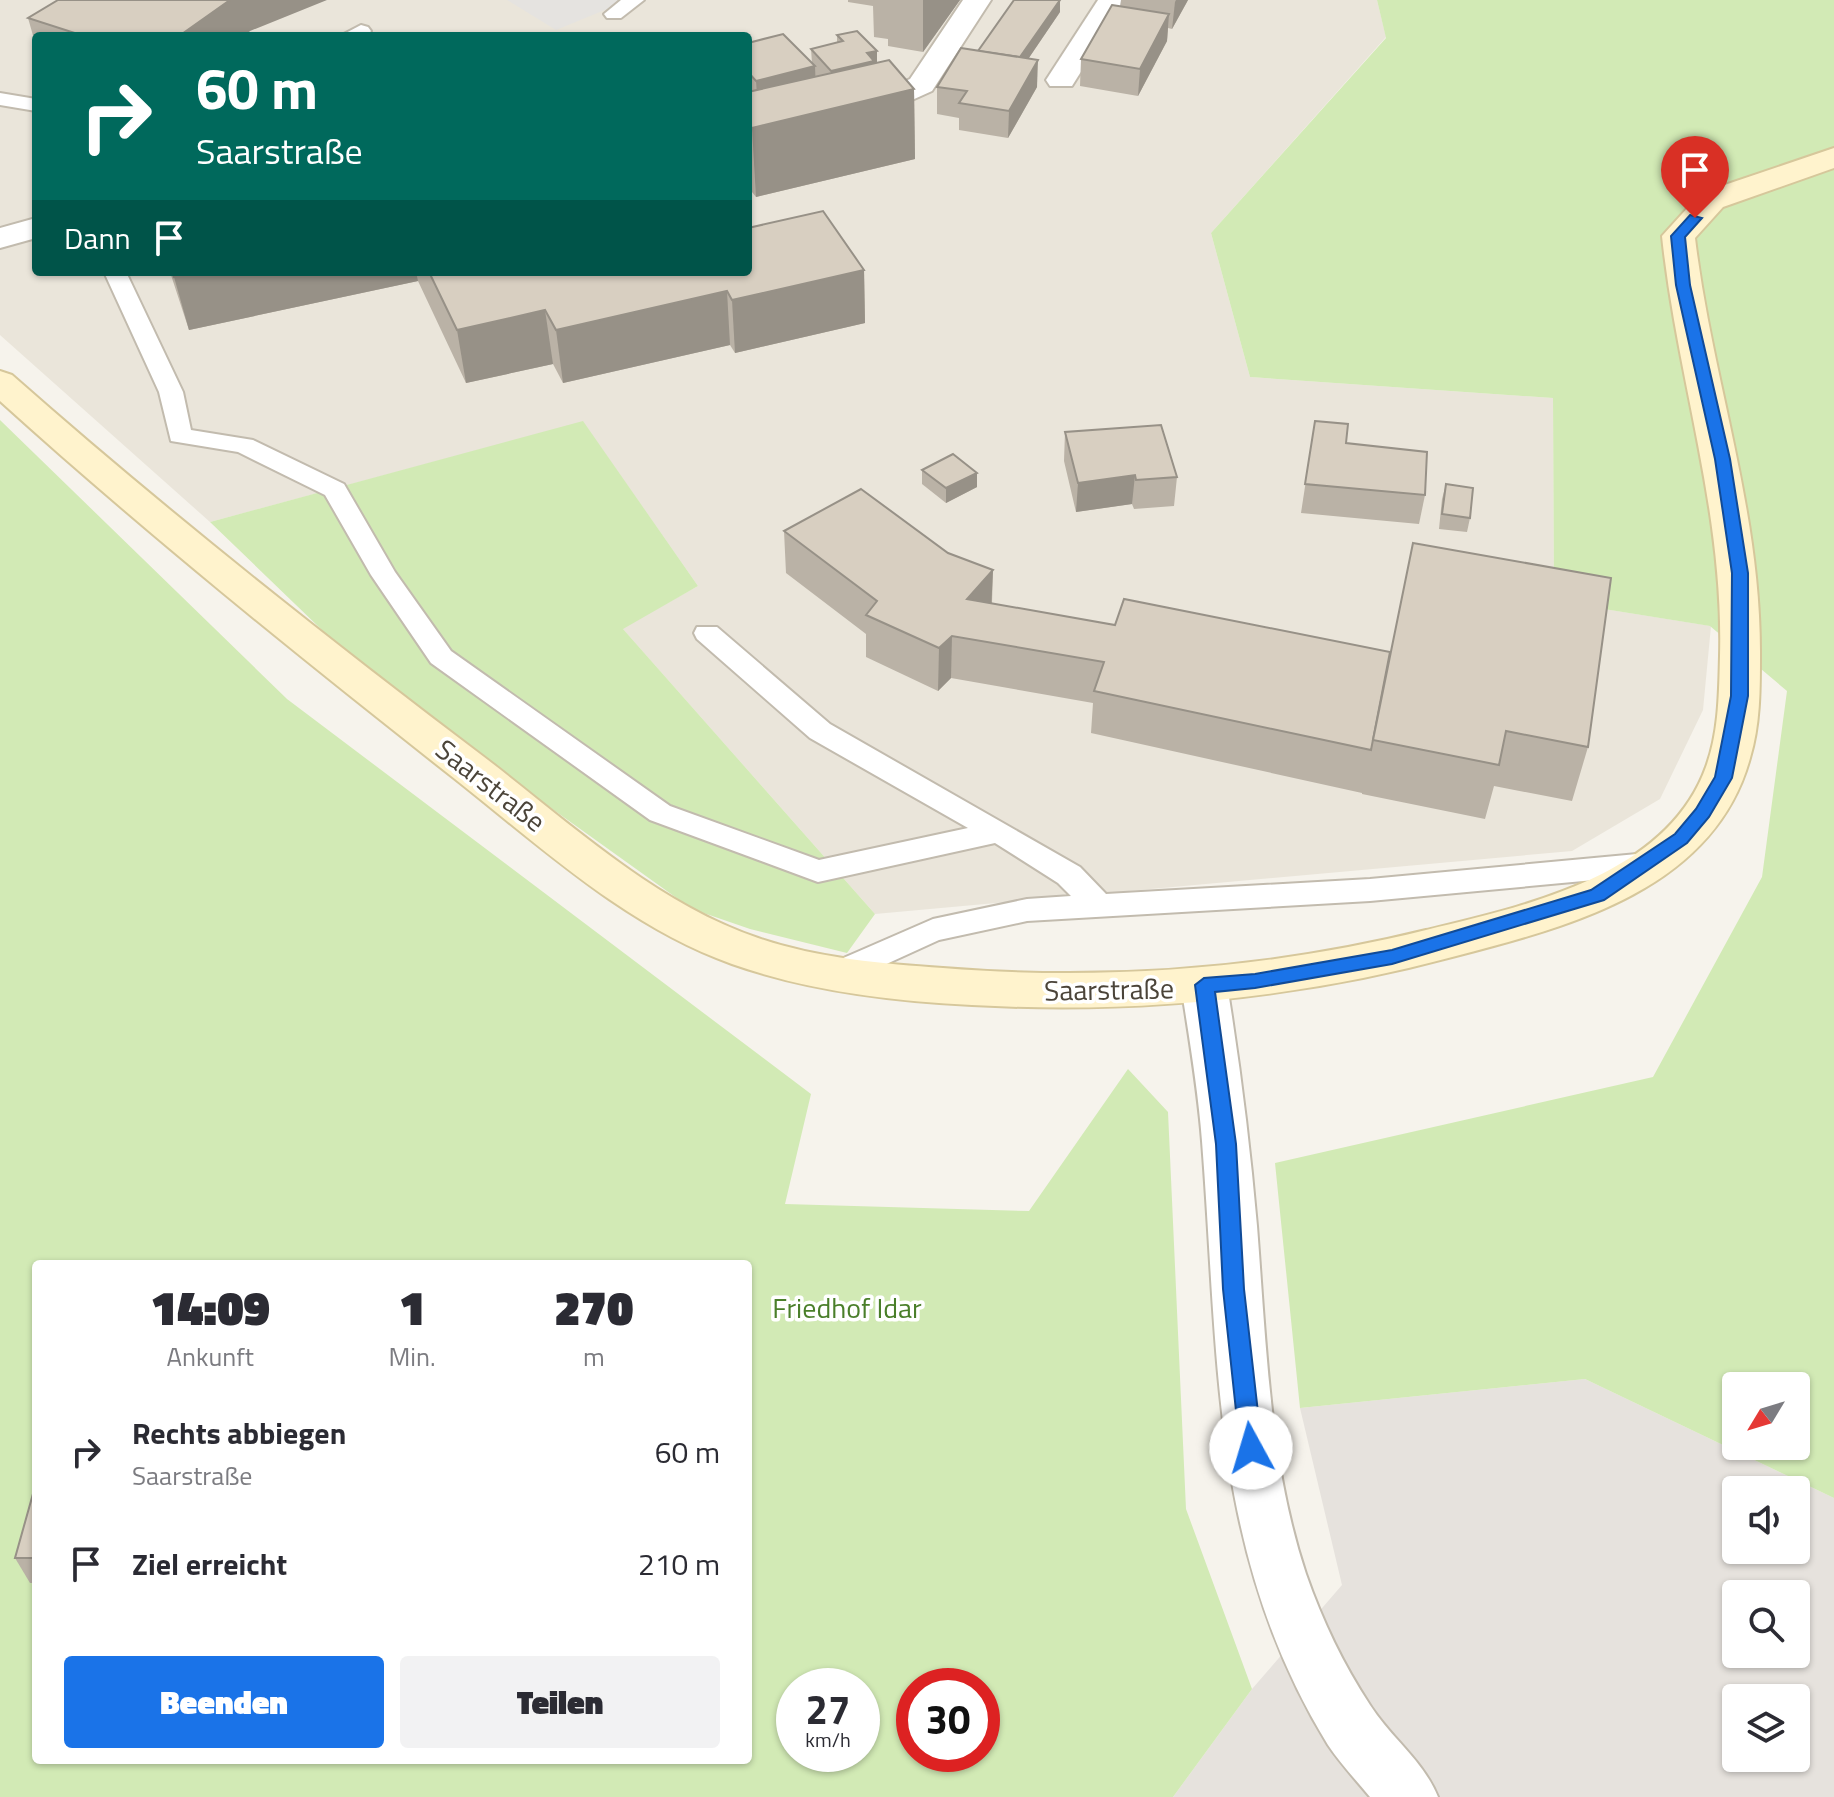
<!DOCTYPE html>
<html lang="de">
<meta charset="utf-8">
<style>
body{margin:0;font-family:"Titillium Web",sans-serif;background:#f2f2f3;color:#2b2b33;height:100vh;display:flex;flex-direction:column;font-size:30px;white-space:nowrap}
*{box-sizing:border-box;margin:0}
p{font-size:26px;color:#7c7c81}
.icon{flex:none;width:44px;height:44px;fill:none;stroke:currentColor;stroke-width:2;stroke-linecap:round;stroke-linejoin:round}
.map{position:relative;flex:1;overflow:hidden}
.panel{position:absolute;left:32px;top:1260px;width:720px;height:504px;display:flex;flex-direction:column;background:#fff;border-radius:8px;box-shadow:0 2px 6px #0004}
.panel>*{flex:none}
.top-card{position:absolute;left:32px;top:32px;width:720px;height:244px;border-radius:8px;box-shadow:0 2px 6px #0004;background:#00695c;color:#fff;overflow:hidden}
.needle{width:52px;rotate:232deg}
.fabs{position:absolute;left:1722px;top:1372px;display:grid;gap:16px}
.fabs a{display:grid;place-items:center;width:88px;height:88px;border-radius:8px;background:#fff;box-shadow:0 2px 6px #0004;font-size:40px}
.speed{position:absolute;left:776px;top:1668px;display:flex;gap:16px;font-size:40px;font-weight:700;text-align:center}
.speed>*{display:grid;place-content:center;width:104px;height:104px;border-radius:50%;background:#fff;box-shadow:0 2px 6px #0004;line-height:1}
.speed small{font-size:20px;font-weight:400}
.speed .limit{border:12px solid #d22;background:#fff;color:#111}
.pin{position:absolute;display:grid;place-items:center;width:68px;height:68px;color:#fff;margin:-82px -34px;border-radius:50% 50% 50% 0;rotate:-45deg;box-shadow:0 0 8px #0007}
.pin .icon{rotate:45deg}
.me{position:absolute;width:88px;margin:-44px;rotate:354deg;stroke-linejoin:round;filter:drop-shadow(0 0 6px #0008)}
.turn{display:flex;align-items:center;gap:28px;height:168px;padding:0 32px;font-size:36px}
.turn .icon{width:104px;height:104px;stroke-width:2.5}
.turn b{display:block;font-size:56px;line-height:68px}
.then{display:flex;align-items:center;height:76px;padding:0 32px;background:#0003;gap:16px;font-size:30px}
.eta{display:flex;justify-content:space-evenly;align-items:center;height:136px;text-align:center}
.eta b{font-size:48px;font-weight:800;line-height:56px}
.button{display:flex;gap:16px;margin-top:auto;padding:16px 32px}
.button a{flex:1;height:92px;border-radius:8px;background:#1a73e8;color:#fff;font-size:32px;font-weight:800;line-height:92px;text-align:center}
.button a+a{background:#f2f2f3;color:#2b2b33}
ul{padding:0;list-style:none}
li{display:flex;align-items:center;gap:24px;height:112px;padding:0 32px}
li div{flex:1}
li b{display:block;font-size:30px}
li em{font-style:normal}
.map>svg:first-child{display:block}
.residential{fill:#eae5da;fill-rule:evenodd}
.industrial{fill:#e6e2dd;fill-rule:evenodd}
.green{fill:#d2eab5;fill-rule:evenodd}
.parking{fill:#e5e3e0}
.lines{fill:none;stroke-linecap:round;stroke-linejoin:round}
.lane-casing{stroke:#c2bbae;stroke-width:4}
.street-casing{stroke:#c2bbae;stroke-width:4}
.secondary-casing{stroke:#d6c79b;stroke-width:4}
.lane{fill:#fff;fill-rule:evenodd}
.street{fill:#fff;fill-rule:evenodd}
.secondary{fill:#fff3cd;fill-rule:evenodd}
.wall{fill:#bab2a6}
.shaded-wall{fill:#979187}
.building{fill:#d8cfc1;stroke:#979187;stroke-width:2}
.route{fill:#1a73e8;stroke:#114b97;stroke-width:2}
.labels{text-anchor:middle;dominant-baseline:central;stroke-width:7;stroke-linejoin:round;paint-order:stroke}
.street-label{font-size:28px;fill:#4b4439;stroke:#fff}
.park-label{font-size:28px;fill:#4a7f2a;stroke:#fff}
</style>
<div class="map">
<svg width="1834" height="1797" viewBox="0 0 1834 1797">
<rect width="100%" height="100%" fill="#f6f3ec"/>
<path class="residential" d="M0,0H1377L1386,37L1211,233L1250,377L1553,398L1554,601L1711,626L1703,710L1660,799L1572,851L875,914L622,628L698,586L583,422L210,522L0,335ZM36,36H748V272H36Z"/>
<path class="industrial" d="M1585,1379L1834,1498V1797H1173L1252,1689L1342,1585L1300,1408ZM1736,1490H1796V1550H1736ZM1736,1594H1796V1654H1736ZM1736,1698H1796V1758H1736Z"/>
<g class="green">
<path d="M1377,0H1834V1498L1585,1379L1300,1408L1275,1163L1653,1077L1762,877L1787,691L1710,626L1554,601L1553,398L1250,377L1211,233L1386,38ZM1736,1386H1796V1446H1736Z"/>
<path d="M0,420L287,699L811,1094L785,1204L1029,1211L1128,1069L1168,1112L1186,1509L1252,1689L1173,1797H0ZM36,1264H748V1760H36ZM794,1686H862V1754H794ZM914,1686H982V1754H914Z"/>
<path d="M583,421L698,586L623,629L875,914L847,953L750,929L692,909L378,684L210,522Z"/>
</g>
<path class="parking" d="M507,0H629L556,30Z"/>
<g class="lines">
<g class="lane-casing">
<g id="lane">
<path d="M621,0H644L621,18H607L604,14Z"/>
<path d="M361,25L368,27L371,31L368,35L340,36Z"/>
<path d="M0,93L36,99V111L0,105Z"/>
<path d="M104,272H126L183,392L191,430L253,440L344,484L395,572L451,651L670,806L819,860L968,828L810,738L697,639L694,633L697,627H717L830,724L1080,867L1106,894L1370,879L1648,853L1658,856L1663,864L1658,872L1648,875L1370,901L1027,921L939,940L847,982L836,986L825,982L821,974L825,966L933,919L1027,899L1071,896L1058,883L995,843L818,882L650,820L431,663L371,575L325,495L238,452L171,441L159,392Z"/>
</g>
</g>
<g class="street-casing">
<g id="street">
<path d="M963,0H991L932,91L901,105L748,140V122L880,92L910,79Z"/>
<path d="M1098,0H1126L1072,86H1050L1046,80Z"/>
<path d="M36,218V238L0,248V228Z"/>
<path d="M1204,968L1220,973L1227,985C1240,1065 1250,1145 1257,1226C1266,1341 1269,1463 1306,1574C1322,1620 1343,1664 1370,1705C1391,1738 1423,1760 1438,1797H1370C1356,1780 1340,1763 1328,1745C1210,1553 1219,1356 1202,1141C1198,1089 1189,1037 1181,985L1188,973Z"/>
</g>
</g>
<g class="secondary-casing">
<path id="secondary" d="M1834,148V168L1723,207L1695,238C1712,380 1761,510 1760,656C1760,690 1760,725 1750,758C1714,889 1571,926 1456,956C1297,999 1137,1014 972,1005C891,1001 808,991 732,964C627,927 541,847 455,779C300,657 146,533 0,401V371L12,375C165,510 325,637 488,760C572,825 656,903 758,938C816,958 882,964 943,968C1106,981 1268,969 1426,930C1525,906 1667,876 1706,767C1719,732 1719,693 1720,656C1724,510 1677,379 1662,236L1701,193Z"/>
</g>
<use href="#lane" class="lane"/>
<use href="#street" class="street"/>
<use href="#secondary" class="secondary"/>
</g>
<g class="wall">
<path d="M848,0H960L923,52L888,46V39L874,37L873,6L848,2Z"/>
<path d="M1121,0H1188L1172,29L1168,28L1167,41L1138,96L1080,86L1081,59L1120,6Z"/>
<path d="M1060,12L1028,59L1037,87L1008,138L959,130V118L937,114V87L978,51Z"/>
<path d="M28,18L250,31L243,36H36V46Z"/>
<path d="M837,35L914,89L915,159L756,197L748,187V43L812,63L811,49L837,43Z"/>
<path d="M864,270L865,323L735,353L730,345L563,383L553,364L466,383L418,281L189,330L170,272H748Z"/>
<path d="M1315,421L1425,495L1419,524L1301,513Z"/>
<path d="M1065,432L1177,477L1174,506L1134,509L1132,504L1076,512L1064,461Z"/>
<path d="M922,470L977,487L946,503L922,484Z"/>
<path d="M1446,484L1470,518L1467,532L1439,529L1442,499Z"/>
<path d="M784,531L948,553L993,570L992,603L1588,747L1572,801L1494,786L1485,819L1362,794V793L1091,733L1093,703L951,678L938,691L866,657V634L786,573Z"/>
<path d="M36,1483V1583H30L15,1558Z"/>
</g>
<g class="shaded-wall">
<path d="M230,0H327L250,31L243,36H179Z"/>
<path d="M923,0H960L923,52Z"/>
<path d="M1060,0V12L1016,77V63Z"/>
<path d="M1176,0H1188L1172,29L1175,2Z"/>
<path d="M1169,14L1167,41L1138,96L1140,69Z"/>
<path d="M877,51V78L832,98L831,71L867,53Z"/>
<path d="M1038,60L1037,87L1008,138L1009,111Z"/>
<path d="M815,66L816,93L758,108L756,81Z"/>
<path d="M914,89L915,159L756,197L752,128Z"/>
<path d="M864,270L865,323L735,353L732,300Z"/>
<path d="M198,272H416L418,281L189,330L174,277Z"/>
<path d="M727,291L730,345L563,383L556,330Z"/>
<path d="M545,310L553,364L466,383L457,330Z"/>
<path d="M977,473V487L946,503V488Z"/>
<path d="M1135,475L1132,504L1076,512L1078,483Z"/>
<path d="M993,570L991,612L967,599Z"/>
<path d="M952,636L951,678L938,691L939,648Z"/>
</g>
<g class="building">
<path d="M58,0H230L179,36H84L28,18Z"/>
<path d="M1014,0H1060L1020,57L978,51Z"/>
<path d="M1112,5L1169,14L1140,69L1081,59Z"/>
<path d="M857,31L877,51L867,53L874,61L831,71L811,49L843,41L837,35Z"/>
<path d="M621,33V36H586Z"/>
<path d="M783,34L815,66L756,81L748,72V43Z"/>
<path d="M961,48L1038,60L1009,111L959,103L967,91L937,87Z"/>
<path d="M889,60L914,89L752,128L748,123V92Z"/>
<path d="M823,211L864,270L732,300L727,291L556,330L545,310L457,330L429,272H748V228Z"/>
<path d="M173,272H198L174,277Z"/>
<path d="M1315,421L1348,424L1346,443L1427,452L1425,495L1305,484Z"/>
<path d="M1161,425L1177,477L1136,480L1135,475L1078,483L1065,432Z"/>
<path d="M953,454L977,473L946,488L922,470Z"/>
<path d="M1446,484L1473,488L1470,518L1442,514Z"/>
<path d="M861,489L948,553L993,570L967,599L1115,625L1124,599L1390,652L1371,750L1094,691L1104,662L952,636L939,648L866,615L877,601L784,531Z"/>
<path d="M1413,543L1611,578L1588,747L1506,731L1499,765L1373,740Z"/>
<path d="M36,1483V1558H15Z"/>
</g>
<path class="route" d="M1690,215L1702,218L1685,237L1690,285L1730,459L1748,573V696L1732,778L1709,817L1687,843L1604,900L1392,964L1255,988L1215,992L1236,1144L1244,1289L1262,1448L1259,1455L1251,1458L1243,1455L1240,1448L1223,1289L1216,1144L1195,985L1204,978L1255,974L1392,950L1591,890L1675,834L1696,809L1715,777L1731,696L1732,573L1715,459L1676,285L1671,236Z"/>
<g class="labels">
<g class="street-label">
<text transform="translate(491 785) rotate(38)">Saarstraße</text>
<text transform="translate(1109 989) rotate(-1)">Saarstraße</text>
</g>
<g class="park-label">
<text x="847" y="1307">Friedhof Idar</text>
</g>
</g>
</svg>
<div class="fabs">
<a><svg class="needle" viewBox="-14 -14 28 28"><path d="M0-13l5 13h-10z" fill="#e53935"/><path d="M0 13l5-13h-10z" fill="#7c7c81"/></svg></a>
<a><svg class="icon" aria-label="sound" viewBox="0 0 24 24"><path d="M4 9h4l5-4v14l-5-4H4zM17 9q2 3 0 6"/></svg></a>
<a><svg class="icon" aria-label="search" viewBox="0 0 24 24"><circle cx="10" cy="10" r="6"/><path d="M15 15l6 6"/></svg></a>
<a><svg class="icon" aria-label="layers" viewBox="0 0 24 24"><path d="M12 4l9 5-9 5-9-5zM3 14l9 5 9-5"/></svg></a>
</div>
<div class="speed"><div>27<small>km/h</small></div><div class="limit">30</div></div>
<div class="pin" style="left:1695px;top:218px;background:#d93025"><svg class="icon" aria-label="arrive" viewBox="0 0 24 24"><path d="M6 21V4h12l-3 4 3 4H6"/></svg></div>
<svg class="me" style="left:1251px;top:1448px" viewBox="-20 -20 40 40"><circle r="19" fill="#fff"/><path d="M0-13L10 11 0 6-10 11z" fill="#1a73e8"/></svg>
<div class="top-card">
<div class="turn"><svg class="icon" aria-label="right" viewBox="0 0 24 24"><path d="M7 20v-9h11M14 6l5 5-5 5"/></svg><div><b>60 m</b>Saarstraße</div></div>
<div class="then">Dann<svg class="icon" aria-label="arrive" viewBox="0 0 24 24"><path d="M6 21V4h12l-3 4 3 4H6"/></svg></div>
</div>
<section class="panel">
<div class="eta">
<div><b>14:09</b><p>Ankunft</p></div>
<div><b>1</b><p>Min.</p></div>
<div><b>270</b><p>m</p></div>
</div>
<ul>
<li><svg class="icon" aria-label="right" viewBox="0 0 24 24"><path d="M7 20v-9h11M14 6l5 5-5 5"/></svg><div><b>Rechts abbiegen</b><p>Saarstraße</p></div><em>60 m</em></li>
<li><svg class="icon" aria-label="arrive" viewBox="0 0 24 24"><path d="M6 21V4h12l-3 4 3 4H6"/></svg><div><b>Ziel erreicht</b></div><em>210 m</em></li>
</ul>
<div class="button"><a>Beenden</a><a>Teilen</a></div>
</section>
</div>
